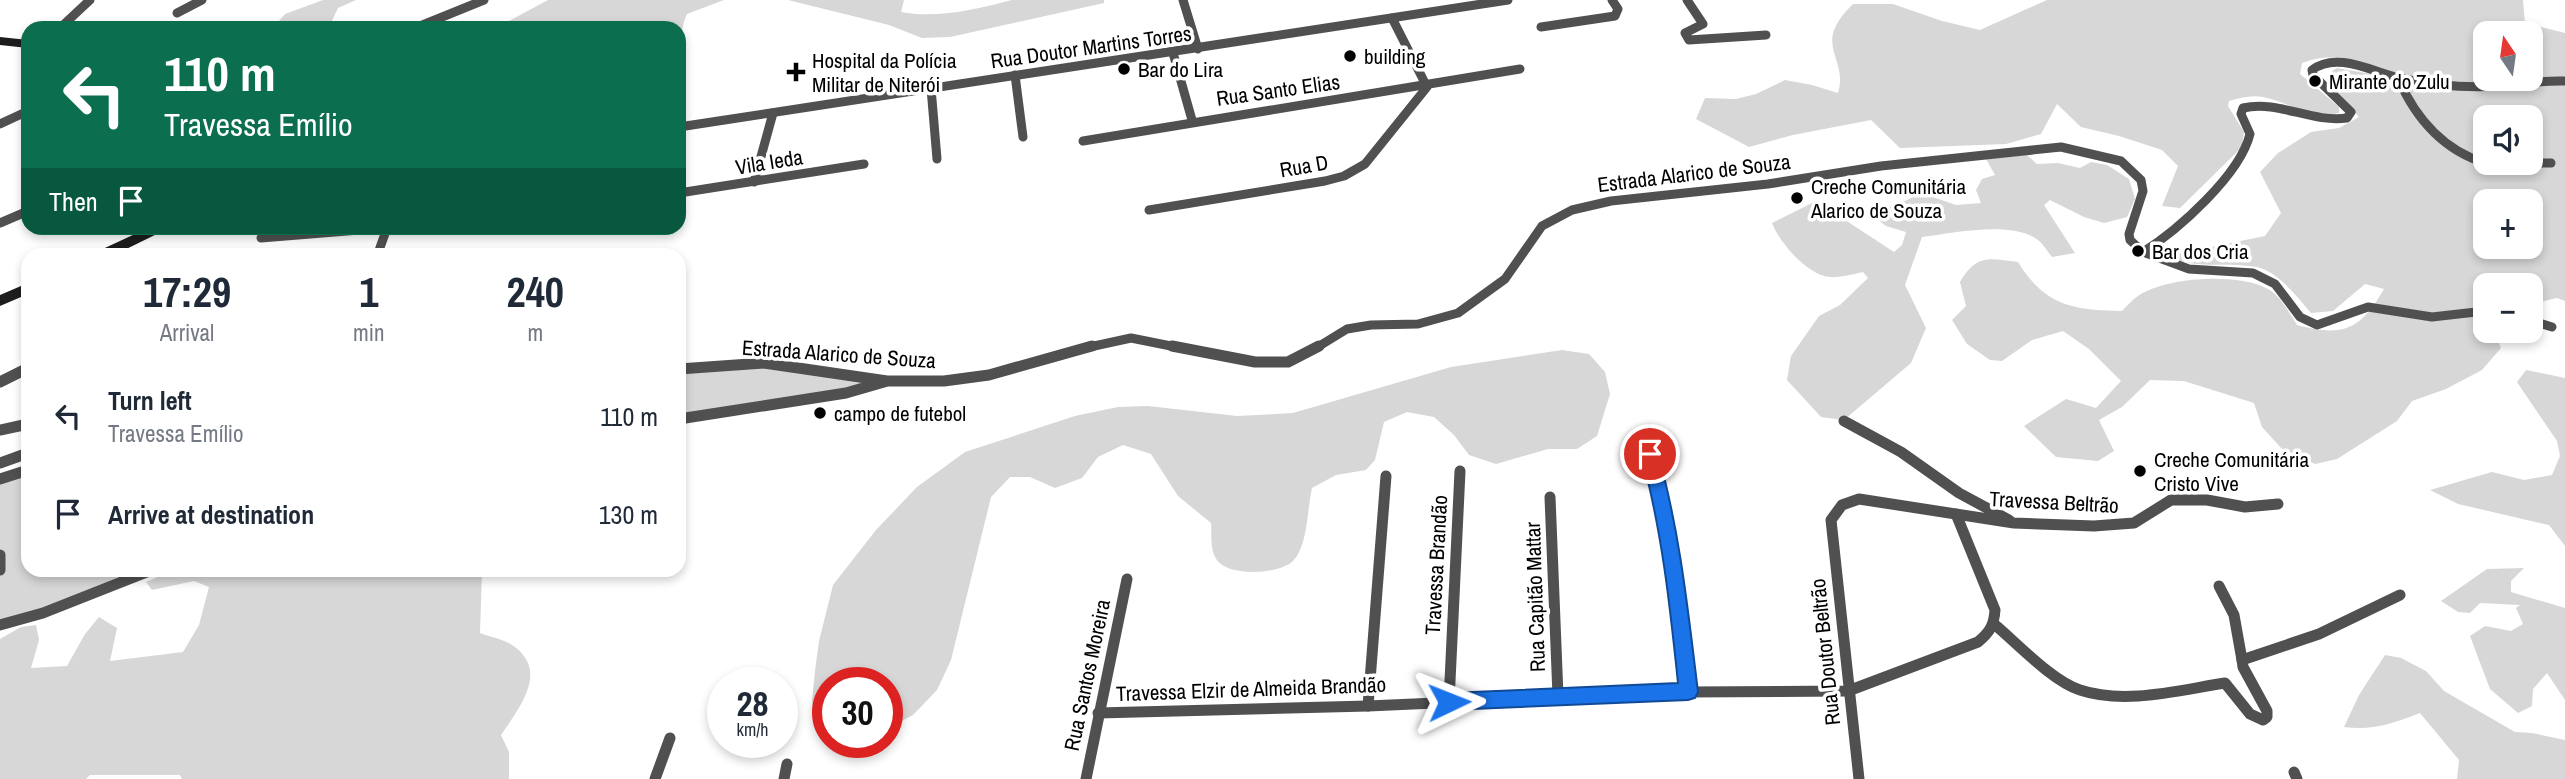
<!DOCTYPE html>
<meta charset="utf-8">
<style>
body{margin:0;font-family:"Archivo Narrow",sans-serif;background:#f6f6f7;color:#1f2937;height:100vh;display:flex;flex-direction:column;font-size:26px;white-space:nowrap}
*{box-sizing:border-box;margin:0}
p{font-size:23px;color:#747a83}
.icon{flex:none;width:38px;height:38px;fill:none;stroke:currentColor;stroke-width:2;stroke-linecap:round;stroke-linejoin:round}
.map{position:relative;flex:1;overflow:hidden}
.details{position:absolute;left:21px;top:248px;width:665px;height:329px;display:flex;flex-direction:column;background:#fff;border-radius:21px;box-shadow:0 4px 10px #0003}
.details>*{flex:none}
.hud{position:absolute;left:21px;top:21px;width:665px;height:214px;border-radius:21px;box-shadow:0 4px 10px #0003;background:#0b6e4f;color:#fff;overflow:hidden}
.needle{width:46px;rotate:347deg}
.tools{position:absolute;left:2473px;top:21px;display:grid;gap:14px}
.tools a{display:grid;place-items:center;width:70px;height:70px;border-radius:14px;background:#fff;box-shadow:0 4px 10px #0003;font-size:35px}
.speed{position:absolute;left:707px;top:667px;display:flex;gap:14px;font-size:35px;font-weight:700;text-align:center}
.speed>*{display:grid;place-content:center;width:91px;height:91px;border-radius:50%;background:#fff;box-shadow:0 4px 10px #0003;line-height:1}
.speed small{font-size:18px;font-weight:400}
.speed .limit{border:10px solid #d22;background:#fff;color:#111}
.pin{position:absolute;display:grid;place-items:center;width:60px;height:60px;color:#fff;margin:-30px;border:4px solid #fff;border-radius:50%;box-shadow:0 2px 7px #0007}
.me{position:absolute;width:77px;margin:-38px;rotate:88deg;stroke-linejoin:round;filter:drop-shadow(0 0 5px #0008)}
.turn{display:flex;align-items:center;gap:24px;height:147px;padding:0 28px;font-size:32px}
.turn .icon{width:91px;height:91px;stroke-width:2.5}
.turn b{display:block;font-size:49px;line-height:60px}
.then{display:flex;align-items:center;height:66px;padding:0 28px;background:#0003;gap:14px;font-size:26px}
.eta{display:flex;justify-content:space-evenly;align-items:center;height:119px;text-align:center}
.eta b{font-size:42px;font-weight:800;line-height:49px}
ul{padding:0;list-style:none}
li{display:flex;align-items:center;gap:21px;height:98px;padding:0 28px}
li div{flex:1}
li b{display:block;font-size:26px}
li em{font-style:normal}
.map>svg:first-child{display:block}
.green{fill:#d7d7d7;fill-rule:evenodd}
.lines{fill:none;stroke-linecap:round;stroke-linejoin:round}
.street-far1{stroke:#505050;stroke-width:9}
.street{stroke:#505050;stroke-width:11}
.secondary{fill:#1d1d1d;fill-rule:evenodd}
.route{fill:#1a73e8;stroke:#114b97;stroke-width:2}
.poi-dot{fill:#000;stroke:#fff;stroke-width:2.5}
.labels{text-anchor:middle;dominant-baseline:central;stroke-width:7;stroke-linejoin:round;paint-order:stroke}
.street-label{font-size:21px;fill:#000;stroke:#fff}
.poi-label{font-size:21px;fill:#000;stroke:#fff;text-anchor:start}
</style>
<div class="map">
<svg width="2565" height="779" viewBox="0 0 2565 779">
<rect width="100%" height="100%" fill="#fff"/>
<g class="green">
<path d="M323,0H356L338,8L331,23L309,27L273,28L285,14Z"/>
<path d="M548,0H724L687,14C678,33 683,52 679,72V28H496Z"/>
<path d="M788,0H904L901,12C936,19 978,9 1012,0C1030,0 1083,0 1104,0V3L950,37L922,38L889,25Z"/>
<path d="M2047,0H2523L2525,23L2565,33V80C2511,84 2453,88 2399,78C2360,70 2345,47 2302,63L2300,74L2339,107V113C2306,120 2293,103 2263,97C2251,95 2240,98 2229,101L2228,106L2244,132L2242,147L2180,208L2162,206L2178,166L2162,150L2119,136L2081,127L2057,104L2041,134L2006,144L1900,148L1871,120L1793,135L1749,147L1696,119L1705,98L1736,99L1756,94L1785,80L1812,85L1838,93C1849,56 1810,46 1853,4H1893L1942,21L1980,30ZM2485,33H2530V79H2485Z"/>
<path d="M2337,68L2441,86L2565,82V301L2557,298L2531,304L2530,285H2485V331H2494L2501,348L2482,370L2446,389L2412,401L2397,421L2337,459L2315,464L2282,449L2262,427L2254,403L2184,381L2150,380L2122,407L2099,420L2114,451L2098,461L2056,457L2024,426L2066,399L2096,408L2121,381L2089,349L2063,331L2032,340L2002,361L1990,360L1967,344L1952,320L1966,306L1960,282C1976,254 1989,258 2018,262C2045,306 2073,310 2122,311C2127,306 2132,300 2138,296C2166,277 2236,273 2266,288C2280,294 2289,313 2297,325C2342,337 2360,331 2384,289L2365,284L2333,311L2311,313C2297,297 2279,272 2257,267C2229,262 2201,269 2174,259L2177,254L2265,236L2281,213L2260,172L2278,153L2311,132L2339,128L2359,117L2329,84L2327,74ZM2485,117H2530V163H2485ZM2485,201H2530V247H2485Z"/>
<path d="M2027,155L2037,164L2058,163L2080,168L2091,162L2107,165L2129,179L2135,199L2127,217L2104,223L2084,217L2050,200L2044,205L2075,253L2052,257C2048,252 2043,244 2038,240C2013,220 1952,233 1922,237L1905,285L1926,328L1911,363L1844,420L1821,417L1787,380L1791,356L1819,316L1840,305L1868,278L1863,272C1853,274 1840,278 1830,277C1807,275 1780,243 1772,223L1816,201L1894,252L1902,245L1906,232L1886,226L1873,216C1889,203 1906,205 1918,192L1956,205L1981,203L1976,190L1982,179L1995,175L1986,159Z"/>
<path d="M1562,350L1589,354L1605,372L1610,394L1597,436L1577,449H1548L1496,464L1469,455L1454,435L1434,417L1407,412L1384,422L1375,460L1366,470L1336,475L1312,488C1307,509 1308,546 1293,561C1279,574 1236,576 1221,564C1209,555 1212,537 1211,523L1178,496L1151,454L1123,445L1098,457L1082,478L1055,488L1030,477H1010L991,497L951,660L937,690L913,715L887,729V682H828V732L815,730L812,701L815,671L819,641L833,585L876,530L917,487L965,452L1075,416L1118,407L1148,406L1237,416L1293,413L1451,367Z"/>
<path d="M738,364L887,381L679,419V369Z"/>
<path d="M2526,370L2565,378V546L2549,525L2458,504L2430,490L2492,472L2524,480L2552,475L2560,456L2557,441L2517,382Z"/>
<path d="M28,470V570L152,571L0,625V479Z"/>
<path d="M2524,568L2511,581V592L2565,608V700L2547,673L2533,689L2532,706L2518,713L2490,689L2470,636L2485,626L2511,631L2523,624L2516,608L2520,605L2480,603L2470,613L2458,612L2441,601L2487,569Z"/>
<path d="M175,570L482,571L480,633C490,637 503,639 512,645C550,670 520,707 501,735L509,752V779H182L180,775H90L86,779H0V639L21,627L36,625L39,640L31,668L67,666L85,634L99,617L117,628L110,661L183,652L199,625L209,587L194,581L152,590L146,582Z"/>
<path d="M2385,655L2401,658L2426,671L2444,691L2515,732L2532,733L2565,740V779H2457L2459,760L2420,713C2395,723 2372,731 2344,727L2359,695Z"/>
</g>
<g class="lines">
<g class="street-far1">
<path d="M1183,0L1198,49"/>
<path d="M1687,0L1703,24L1685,33L1689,40L1766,35"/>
<path d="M177,13L202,0"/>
<path d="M1541,27L1615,16L1618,9L1612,0"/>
<path d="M60,28L90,0"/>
<path d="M415,28L484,0"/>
<path d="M1173,53L1192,120"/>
<path d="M1015,75L1023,137"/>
<path d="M2398,78C2415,117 2443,150 2485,163"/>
<path d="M931,88L937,159"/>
<path d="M0,124L28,111"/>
<path d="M679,127L1508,0"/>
<path d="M1083,141L1520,69"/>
<path d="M2486,163H2551"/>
<path d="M754,182L773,113"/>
<path d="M679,193L864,164"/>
<path d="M1149,210L1325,181L1344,176L1365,164L1427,87L1392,18"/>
<path d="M0,223L28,211"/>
<path d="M261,238L384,228"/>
<path d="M2143,252L2189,269L2253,273L2275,284L2300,317L2317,325L2368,307L2432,317L2485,311"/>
<path d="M377,256L387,228"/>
<path d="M2530,320L2552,327"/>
<path d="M1085,348L1131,338L1181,348"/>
<path d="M1316,348L1347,329L1371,325L1418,324L1458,313L1505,279L1542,226L1572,210L1611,201L1768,184L1881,166L2061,147L2121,161L2141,180L2143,191L2129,234L2130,240L2143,252C2178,230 2240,175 2250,134L2241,114L2243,108C2279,100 2311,123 2347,118L2351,112L2313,75L2312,70C2338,50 2376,74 2404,79C2436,86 2468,88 2501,86C2522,84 2543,80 2565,81"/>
</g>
<g class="street">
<path d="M1172,346L1255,362H1288L1319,346"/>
<path d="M679,369L764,363L887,381H944L989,375L1092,346"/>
<path d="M0,382L28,368"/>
<path d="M679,419L846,393L884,382"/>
<path d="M1844,421L1901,452L1959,493L2009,520"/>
<path d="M0,430L28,424"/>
<path d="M1645,437L1662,500L1673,559L1688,692"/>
<path d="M0,463L28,453"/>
<path d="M0,479L28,470"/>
<path d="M1550,497L1558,696"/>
<path d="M0,555V570"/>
<path d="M2219,586L2234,615L2242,660"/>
<path d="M1994,624C2017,643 2052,681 2080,690C2125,705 2179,690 2225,683L2250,714L2263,720L2267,717V711L2243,667L2242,660L2319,634L2400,595"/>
<path d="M0,625L43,613L152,570"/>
<path d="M1449,702L1460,471"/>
<path d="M1368,706L1386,476"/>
<path d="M1098,713L1368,706L1688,692L1848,691L1978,642C1990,632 1994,625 1995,610L1956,514"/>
<path d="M2294,772L2297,779"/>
<path d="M655,779L670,738"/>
<path d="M784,779L787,764"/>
<path d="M1086,779L1127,579"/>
<path d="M1859,779L1831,520L1842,505L1859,499L2014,523L2094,526L2134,523L2171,500H2207L2245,507L2278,504"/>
</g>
<g class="secondary">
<path d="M0,37L28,40V48L0,45Z"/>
<path d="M148,228H164L163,231L112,256H93L94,253Z"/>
<path d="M28,283V294L0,306V295Z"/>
</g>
</g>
<path class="route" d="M1650,447L1655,449L1658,454C1680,532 1688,611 1698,692L1695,698L1688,700L1449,710L1443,708L1440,702L1443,696L1449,693L1678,683C1670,606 1662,530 1641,454L1644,449Z"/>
<g class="poi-dot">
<circle cx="1350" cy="56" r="7"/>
<circle cx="1124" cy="69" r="7"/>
<path d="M792.5 61.5h7v7h7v7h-7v7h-7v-7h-7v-7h7z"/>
<circle cx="2315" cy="81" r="7"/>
<circle cx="1797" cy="198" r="7"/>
<circle cx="2138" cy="251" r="7"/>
<circle cx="820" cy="413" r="7"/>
<circle cx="2140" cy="471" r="7"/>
</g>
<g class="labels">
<g class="street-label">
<text transform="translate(1091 47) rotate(-8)">Rua Doutor Martins Torres</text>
<text transform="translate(1278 90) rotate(-8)">Rua Santo Elias</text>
<text transform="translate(769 162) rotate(-9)">Vila Ieda</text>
<text transform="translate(1304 166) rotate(-10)">Rua D</text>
<text transform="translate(1694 173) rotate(-7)">Estrada Alarico de Souza</text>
<text transform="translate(839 354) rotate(4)">Estrada Alarico de Souza</text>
<text transform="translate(2054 502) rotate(3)">Travessa Beltrão</text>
<text transform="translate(1436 565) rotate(-87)">Travessa Brandão</text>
<text transform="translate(1535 597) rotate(-92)">Rua Capitão Mattar</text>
<text transform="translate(1825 652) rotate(-96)">Rua Doutor Beltrão</text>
<text transform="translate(1087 675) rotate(-78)">Rua Santos Moreira</text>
<text transform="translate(1251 689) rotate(-2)">Travessa Elzir de Almeida Brandão</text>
</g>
<g class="poi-label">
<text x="1364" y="56">building</text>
<text x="812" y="60">Hospital da Polícia<tspan x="812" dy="24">Militar de Niterói</tspan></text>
<text x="1138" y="69">Bar do Lira</text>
<text x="2329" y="81">Mirante do Zulu</text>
<text x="1811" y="186">Creche Comunitária<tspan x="1811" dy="24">Alarico de Souza</tspan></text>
<text x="2152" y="251">Bar dos Cria</text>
<text x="834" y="413">campo de futebol</text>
<text x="2154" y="459">Creche Comunitária<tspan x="2154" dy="24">Cristo Vive</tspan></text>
</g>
</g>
</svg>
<div class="tools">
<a><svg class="needle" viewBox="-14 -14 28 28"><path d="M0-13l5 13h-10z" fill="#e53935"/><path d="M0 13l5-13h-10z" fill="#747a83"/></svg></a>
<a><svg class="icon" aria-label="sound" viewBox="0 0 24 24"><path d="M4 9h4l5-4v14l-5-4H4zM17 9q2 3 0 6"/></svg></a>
<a>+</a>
<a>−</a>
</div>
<div class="speed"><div>28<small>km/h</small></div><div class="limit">30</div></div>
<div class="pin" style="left:1650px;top:454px;background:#d93025"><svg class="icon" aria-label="arrive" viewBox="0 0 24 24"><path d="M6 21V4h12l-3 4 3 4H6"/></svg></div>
<svg class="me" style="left:1449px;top:702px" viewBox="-20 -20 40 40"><path d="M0-17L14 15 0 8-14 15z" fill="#1a73e8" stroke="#fff" stroke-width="4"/></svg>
<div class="hud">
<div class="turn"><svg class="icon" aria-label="left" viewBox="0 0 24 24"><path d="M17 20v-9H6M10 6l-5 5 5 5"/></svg><div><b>110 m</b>Travessa Emílio</div></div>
<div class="then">Then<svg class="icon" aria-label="arrive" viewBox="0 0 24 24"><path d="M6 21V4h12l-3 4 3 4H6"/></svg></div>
</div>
<section class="details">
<div class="eta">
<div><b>17:29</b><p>Arrival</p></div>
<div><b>1</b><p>min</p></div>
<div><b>240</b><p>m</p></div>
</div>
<ul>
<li><svg class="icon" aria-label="left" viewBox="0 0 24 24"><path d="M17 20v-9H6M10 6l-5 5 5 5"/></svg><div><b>Turn left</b><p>Travessa Emílio</p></div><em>110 m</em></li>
<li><svg class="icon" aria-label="arrive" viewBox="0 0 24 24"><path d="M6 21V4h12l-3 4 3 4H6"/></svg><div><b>Arrive at destination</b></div><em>130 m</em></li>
</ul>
</section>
</div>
